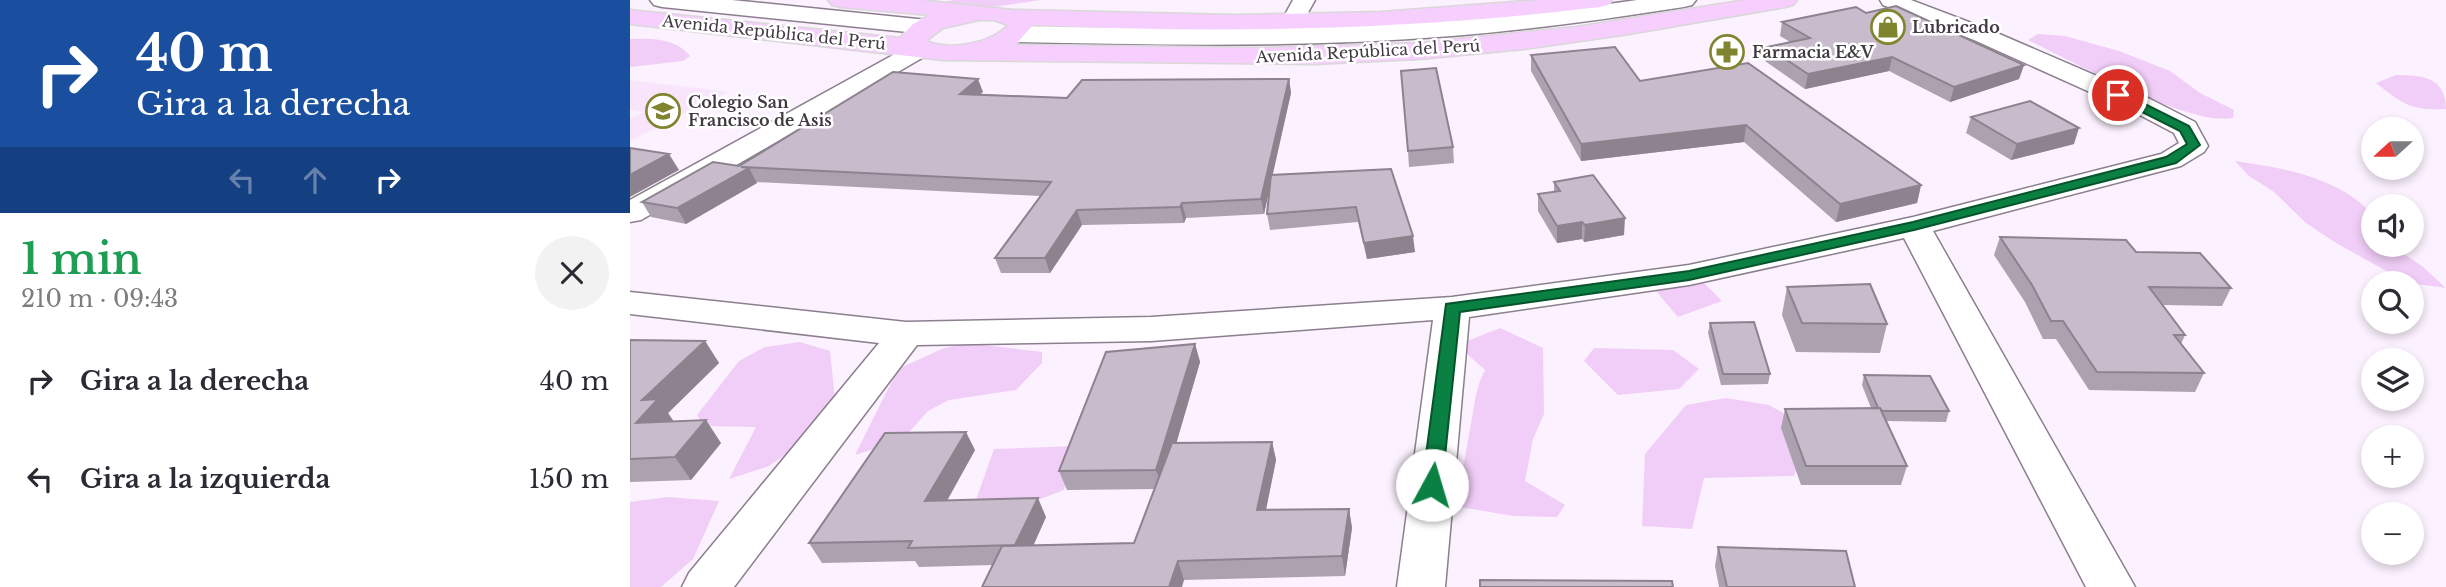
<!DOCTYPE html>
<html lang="es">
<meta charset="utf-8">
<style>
body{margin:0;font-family:"Libre Baskerville",serif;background:#f2f2f3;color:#2b2b33;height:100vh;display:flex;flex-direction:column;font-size:26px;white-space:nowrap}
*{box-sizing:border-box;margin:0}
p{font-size:23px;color:#7c7c81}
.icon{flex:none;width:38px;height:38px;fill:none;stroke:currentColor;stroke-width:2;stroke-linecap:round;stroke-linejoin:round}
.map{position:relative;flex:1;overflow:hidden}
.details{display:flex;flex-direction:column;background:#fff;width:630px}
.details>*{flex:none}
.top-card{background:#1a4fa0;color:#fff;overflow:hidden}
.needle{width:46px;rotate:249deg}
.buttons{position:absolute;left:1731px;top:117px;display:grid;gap:14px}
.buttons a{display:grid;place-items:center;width:63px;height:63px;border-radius:50%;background:#fff;box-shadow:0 4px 10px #0003;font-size:35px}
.pin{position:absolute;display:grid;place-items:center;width:60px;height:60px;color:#fff;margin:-30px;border:4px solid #fff;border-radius:50%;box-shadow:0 2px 7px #0007}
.me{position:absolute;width:77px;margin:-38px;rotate:6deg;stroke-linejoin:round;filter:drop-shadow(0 0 5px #0008)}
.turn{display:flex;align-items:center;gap:24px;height:147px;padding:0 21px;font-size:32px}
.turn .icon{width:91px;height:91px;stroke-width:2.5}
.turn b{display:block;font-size:49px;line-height:60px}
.lanes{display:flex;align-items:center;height:66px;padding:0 21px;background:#0003;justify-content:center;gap:35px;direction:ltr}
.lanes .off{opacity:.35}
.round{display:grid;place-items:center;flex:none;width:74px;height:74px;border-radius:37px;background:#f2f2f3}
.headline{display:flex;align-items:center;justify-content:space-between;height:119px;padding:0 21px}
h1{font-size:42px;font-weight:600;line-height:52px;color:#1e9e55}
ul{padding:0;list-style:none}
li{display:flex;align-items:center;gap:21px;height:98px;padding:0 21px}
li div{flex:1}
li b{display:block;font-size:26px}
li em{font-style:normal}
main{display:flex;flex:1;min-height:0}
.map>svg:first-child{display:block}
.built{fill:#f8e4fb}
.green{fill:#f1cef7}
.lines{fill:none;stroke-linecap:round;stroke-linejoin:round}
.minor-casing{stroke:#8b7f8e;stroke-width:3}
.tertiary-casing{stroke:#8b7f8e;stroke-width:3}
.trunk-casing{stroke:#d9d8d9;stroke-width:3}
.minor{fill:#fff;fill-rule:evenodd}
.tertiary{fill:#fff;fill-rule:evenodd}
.trunk{fill:#f7cffe;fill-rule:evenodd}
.wall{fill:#aca1af}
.shaded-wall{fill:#8c838e}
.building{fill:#c8bbcb;stroke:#8c838e;stroke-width:2}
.route{fill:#0b8043;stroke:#07532c;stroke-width:2}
.labels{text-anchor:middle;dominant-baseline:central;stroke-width:5;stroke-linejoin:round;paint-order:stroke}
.far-poi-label{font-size:16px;font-weight:bold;fill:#403a41;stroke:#fff;text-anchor:start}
.far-street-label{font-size:16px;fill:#403a41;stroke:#fff}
</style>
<main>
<section class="details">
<div class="top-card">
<div class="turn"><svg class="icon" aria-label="right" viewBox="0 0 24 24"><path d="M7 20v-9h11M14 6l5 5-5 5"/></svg><div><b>40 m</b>Gira a la derecha</div></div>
<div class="lanes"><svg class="icon off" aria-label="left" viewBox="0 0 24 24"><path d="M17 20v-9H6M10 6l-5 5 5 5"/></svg><svg class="icon off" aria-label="ahead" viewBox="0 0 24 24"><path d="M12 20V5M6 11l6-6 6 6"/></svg><svg class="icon" aria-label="right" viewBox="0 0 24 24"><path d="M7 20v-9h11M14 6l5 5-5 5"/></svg></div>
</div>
<div class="headline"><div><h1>1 min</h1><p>210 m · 09:43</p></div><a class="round"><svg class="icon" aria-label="close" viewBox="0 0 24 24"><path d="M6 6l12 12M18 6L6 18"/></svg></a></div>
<ul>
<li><svg class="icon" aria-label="right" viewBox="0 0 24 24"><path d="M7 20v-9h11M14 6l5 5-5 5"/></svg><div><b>Gira a la derecha</b></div><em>40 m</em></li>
<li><svg class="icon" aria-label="left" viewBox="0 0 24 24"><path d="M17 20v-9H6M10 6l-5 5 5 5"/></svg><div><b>Gira a la izquierda</b></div><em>150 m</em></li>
</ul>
</section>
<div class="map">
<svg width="1816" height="587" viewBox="0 0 1816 587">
<rect width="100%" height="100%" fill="#fcf1fe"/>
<path class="built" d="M0,80L98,92L0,141V119L13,112L0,110Z"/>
<g class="green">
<path d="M323,0H411L358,8L306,4Z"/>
<path d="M1408,34L1435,36L1489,51L1540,71L1570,93L1604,110L1603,118C1557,126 1445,62 1398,40Z"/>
<path d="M0,39C21,38 46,38 60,56L53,61L0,67Z"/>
<path d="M1766,75C1792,75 1816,77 1816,109C1781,111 1773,104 1746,83Z"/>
<path d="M1605,161C1653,168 1709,177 1743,215V245H1760L1792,266L1816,288L1778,283L1706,243L1676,223L1644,192L1619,176Z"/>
<path d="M1074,283L1092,301L1048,317L1025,290Z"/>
<path d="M870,328L913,348L914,414L903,439L895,481L935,505L927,517L883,516L830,507C831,479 835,457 840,429C845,407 844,391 855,370L827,345Z"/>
<path d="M170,342L200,351L207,419L139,466L99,479L126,427L74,426L67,415L109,361L135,347Z"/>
<path d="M337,343L412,352V363L386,390L319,400L298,411L272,440L225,455L268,369L314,348Z"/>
<path d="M964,348L1043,350L1069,369L1049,389L988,395L954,361Z"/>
<path d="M1096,398L1139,405L1162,418L1173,448L1164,476L1074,478L1062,529L1012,526L1015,454L1056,405Z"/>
<path d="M447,446L434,490L387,508L346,500L364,449Z"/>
<path d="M38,497L89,501L63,559L31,587H0V502Z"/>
</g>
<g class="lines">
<g class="minor-casing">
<g id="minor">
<path d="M663,0H685L670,27H654L651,22Z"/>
<path d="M1250,0H1281L1360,30L1520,99L1565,122L1578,146L1574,152L1551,166L1303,231L1505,587H1456L1274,238L1059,285L839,317L815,587H767L803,320L521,341L287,345L104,587H52L59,573L249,343L0,314V292L276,322L521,317L822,297L1059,265L1283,217L1531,154L1549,143L1544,133L1502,111L1344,40L1253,5Z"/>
<path d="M291,42L299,44L303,49L299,54L11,220L0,222V200L283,44Z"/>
</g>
</g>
<g class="tertiary-casing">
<g id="tertiary">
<path d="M20,0H102L297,20L306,22L309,27L306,32L297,34L32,7L24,5Z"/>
<path d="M1007,0H1066L1062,5L1054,7C977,19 899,30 822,36C676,48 530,45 385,42L376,39L372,34L376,29L385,26C593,31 800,30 1007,0Z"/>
</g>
</g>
<g class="trunk-casing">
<path id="trunk" d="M198,0H289L383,10L604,15L751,12L909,0H982L978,5L970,7C781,30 593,34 403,25L385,45L631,48L789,43L946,27L1116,0H1167L1163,5L1155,7L999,34L894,49L789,59L684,64L313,60L0,24V10L270,38L283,24L300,15L210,7L202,5ZM349,20H364L378,25C361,44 319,51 296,41L313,28Z"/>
</g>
<use href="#minor" class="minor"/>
<use href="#tertiary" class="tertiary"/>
<use href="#trunk" class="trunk"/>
</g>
<g class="wall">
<path d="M1236,13L1394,65L1389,79L1320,102L1259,71L1175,89L1135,61L1137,47L1160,42L1150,36L1152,22Z"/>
<path d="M901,55L1010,81L1291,185L1287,203L1206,222L1114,142L951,161L901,71Z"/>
<path d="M659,79L661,93L642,175L761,169L785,252L737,259L728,222L640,230L637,214L640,186L634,214L556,218L554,223L452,225L420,273H371L365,258L410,196L126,182L127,183L56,224L21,217L12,202L109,166L353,92L350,94L437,98Z"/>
<path d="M1341,117L1444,144L1381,160L1336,133Z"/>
<path d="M823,147L824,163L779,167L778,151Z"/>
<path d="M924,182L994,235L954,242L952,239L927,243L908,211V194L924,192Z"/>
<path d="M1370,237L1506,252L1601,288L1592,306L1533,305L1555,335L1551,344L1574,373L1565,392L1459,390L1426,339H1413L1395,302L1364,255Z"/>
<path d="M1157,287L1257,324L1250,353L1166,352L1152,315Z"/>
<path d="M1080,323L1140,374L1138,384L1091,385L1078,333Z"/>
<path d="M0,340L75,341L89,363L38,413L44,422L91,443L61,480L0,482Z"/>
<path d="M565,344L570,362L546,443L642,442L646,460L636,510L719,509L722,528L715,576L554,580L363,565L289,567L285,561L192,563L179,543L345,450L317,501L416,517L403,546L504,543L525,489L437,490L429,471Z"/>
<path d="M1234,375L1319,411L1316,422L1256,421L1277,466L1271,485H1171L1151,428L1155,409L1241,408L1232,385Z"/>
<path d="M1088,547L1225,587H1089L1085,566Z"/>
</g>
<g class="shaded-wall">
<path d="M1262,57L1259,71L1175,89L1178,74Z"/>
<path d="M1394,65L1389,79L1320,102L1324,87Z"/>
<path d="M348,79L353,92L335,107L330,94Z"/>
<path d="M659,79L661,93L634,214L631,199Z"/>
<path d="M1116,125L1114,142L951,161V144Z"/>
<path d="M1449,128L1444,144L1381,160L1387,144Z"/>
<path d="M39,154L49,170L0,197V175Z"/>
<path d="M119,168L127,183L56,224L47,208Z"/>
<path d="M1291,185L1287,203L1206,222L1210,204Z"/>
<path d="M552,203L556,218L554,223L550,207Z"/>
<path d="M447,210L452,225L420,273L415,258Z"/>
<path d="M995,218L994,235L954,242L955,225Z"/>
<path d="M952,222V239L927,243V226Z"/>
<path d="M783,236L785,252L737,259L734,243Z"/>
<path d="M75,341L89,363L38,413L44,422L6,423L12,400Z"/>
<path d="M565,344L570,362L533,489L526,470Z"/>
<path d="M76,420L91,443L61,480L45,457Z"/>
<path d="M336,432L345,450L306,520L295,501Z"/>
<path d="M642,442L646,460L632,529L627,510Z"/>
<path d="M408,498L416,517L395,564L385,545Z"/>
<path d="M719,509L722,528L715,576L712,556Z"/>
<path d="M548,561L554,580L552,587H539Z"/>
</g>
<g class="building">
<path d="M1266,6L1394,65L1324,87L1262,57L1178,74L1137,47L1180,38L1152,22L1226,7L1236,13Z"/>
<path d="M985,47L1010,81L1118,63L1291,185L1210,204L1116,125L951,144L901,55Z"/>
<path d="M806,68L823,147L778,151L771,71Z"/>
<path d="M263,72L348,79L330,94L437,98L452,80L659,79L631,199L552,203L550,207L447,210L415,258H365L421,182L111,167L119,168L47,208L12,202L83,162L109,166Z"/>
<path d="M1400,101L1449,128L1387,144L1341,117Z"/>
<path d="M0,148L39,154L0,175Z"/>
<path d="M761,169L783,236L734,243L726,207L637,214L641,175Z"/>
<path d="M963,175L995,218L955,225L952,222L927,226L908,194L930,191L924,182Z"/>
<path d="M1370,237L1496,240L1506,252L1570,253L1601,288L1519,287L1555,335H1544L1574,373L1467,372L1433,321H1421L1402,285Z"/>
<path d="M1240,284L1257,324L1172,323L1157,287Z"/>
<path d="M1124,322L1140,374H1093L1080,323Z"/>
<path d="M0,340L75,341L12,400L28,399L6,423L76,420L45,457L0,459Z"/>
<path d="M565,344L526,470L429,471L476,352Z"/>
<path d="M1234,375L1300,376L1319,411H1252L1250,408H1248Z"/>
<path d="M1250,408L1277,466H1176L1155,409Z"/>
<path d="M336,432L295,501L408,498L385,545L278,548L282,541L179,543L255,433Z"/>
<path d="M642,442L627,510L719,509L712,556L548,561L539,587H352L372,546L504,543L542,443Z"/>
<path d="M1088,547L1216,551L1225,587H1097Z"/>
<path d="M850,580L1042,581L1043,587H850Z"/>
</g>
<path class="route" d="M1484,93H1493L1559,126L1570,145L1546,163L1284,230L1059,280L830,312L812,485L809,491L802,493L795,491L792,485L816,304L1059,271L1283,222L1536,157L1557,144L1550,131L1484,98Z"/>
<defs>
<g id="shop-ring" transform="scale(1.75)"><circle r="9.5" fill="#fff" stroke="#81842f" stroke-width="1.5"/><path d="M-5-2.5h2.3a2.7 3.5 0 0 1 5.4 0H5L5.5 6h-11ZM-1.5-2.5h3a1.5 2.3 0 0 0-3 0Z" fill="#81842f"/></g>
<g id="pharmacy-ring" transform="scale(1.75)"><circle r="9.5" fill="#fff" stroke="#81842f" stroke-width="1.5"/><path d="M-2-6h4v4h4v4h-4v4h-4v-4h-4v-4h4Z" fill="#81842f"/></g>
<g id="school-ring" transform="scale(1.75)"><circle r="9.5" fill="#fff" stroke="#81842f" stroke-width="1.5"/><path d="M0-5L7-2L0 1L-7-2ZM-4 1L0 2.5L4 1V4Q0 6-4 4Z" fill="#81842f"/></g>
</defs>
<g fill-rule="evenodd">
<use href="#shop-ring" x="1258" y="27"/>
<use href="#pharmacy-ring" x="1097" y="52"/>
<use href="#school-ring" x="33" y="111"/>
</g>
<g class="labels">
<g class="far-poi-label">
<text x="1282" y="27">Lubricado</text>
<text x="1122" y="52">Farmacia E&amp;V</text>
<text x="58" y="102">Colegio San<tspan x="58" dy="18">Francisco de Asis</tspan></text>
</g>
<g class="far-street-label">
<text transform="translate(144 32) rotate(6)">Avenida República del Perú</text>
<text transform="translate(738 51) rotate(-3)">Avenida República del Perú</text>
</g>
</g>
</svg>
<div class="buttons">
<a><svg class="needle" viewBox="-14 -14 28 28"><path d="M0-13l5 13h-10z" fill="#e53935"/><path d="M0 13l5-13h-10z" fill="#7c7c81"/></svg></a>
<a><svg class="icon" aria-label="sound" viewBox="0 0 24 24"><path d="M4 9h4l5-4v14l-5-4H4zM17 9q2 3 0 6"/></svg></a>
<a><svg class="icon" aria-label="search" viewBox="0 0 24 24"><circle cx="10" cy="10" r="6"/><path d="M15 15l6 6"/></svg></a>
<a><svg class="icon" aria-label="layers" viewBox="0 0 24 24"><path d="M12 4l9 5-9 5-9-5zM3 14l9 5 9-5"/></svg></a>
<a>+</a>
<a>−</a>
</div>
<div class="pin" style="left:1488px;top:95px;background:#d93025"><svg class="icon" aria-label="arrive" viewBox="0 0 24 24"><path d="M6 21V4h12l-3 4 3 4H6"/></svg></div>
<svg class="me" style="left:802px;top:485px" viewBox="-20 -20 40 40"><circle r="19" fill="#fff"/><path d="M0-13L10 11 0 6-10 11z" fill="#0b8043"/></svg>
</div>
</main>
